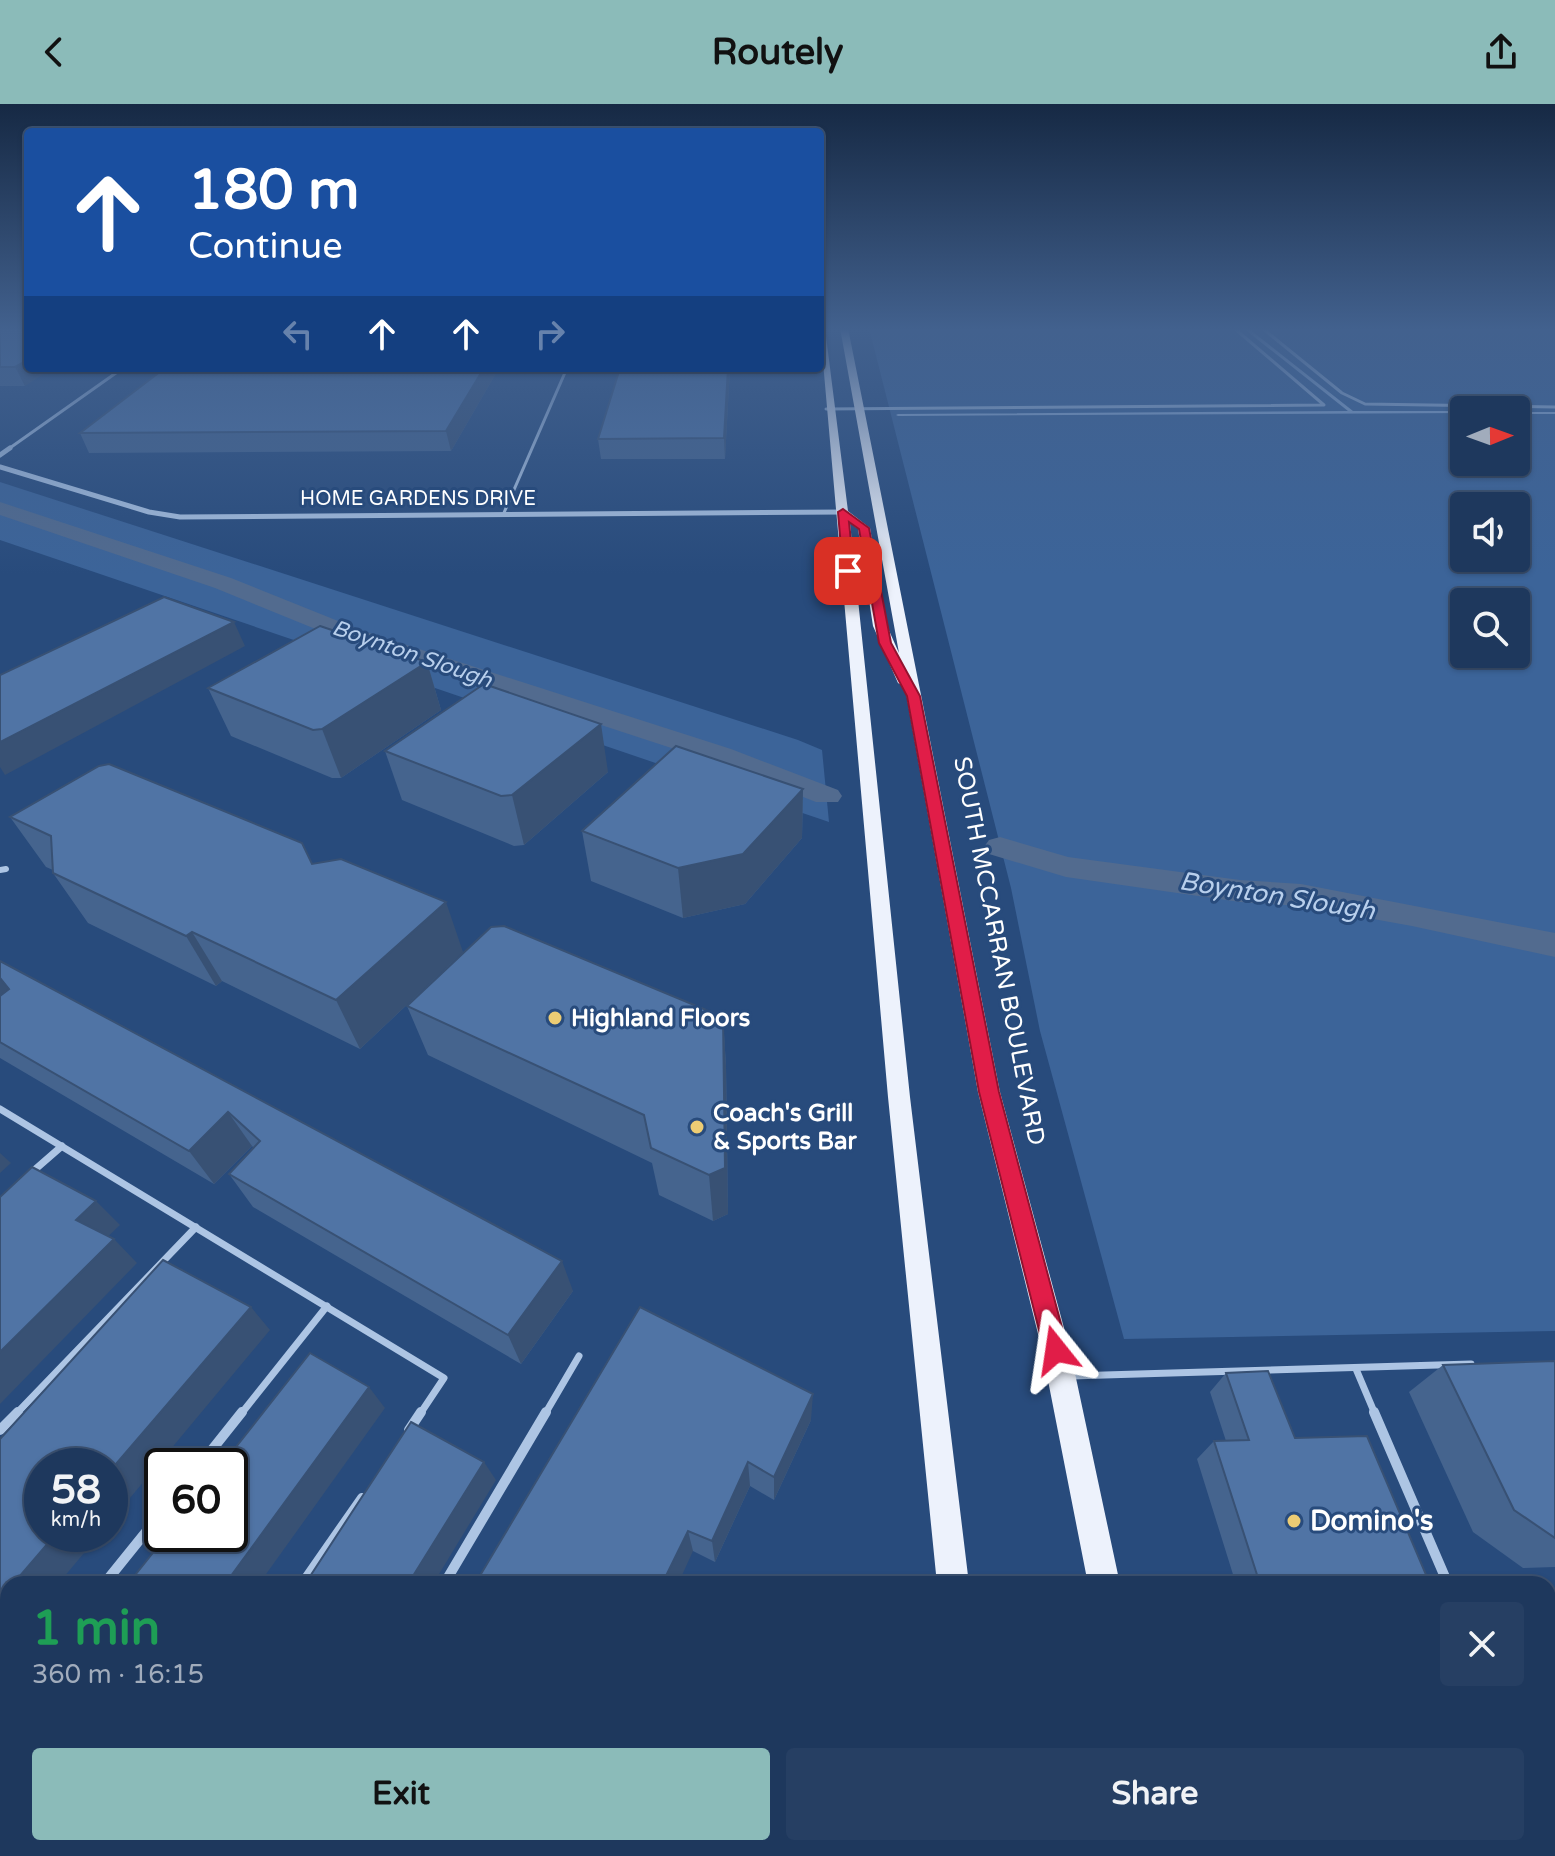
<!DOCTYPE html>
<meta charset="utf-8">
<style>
body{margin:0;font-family:"Varela Round",sans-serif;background:#263f63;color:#f1f3f6;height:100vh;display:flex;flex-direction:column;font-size:30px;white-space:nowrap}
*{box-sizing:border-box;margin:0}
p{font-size:26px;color:#a1acbc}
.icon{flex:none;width:44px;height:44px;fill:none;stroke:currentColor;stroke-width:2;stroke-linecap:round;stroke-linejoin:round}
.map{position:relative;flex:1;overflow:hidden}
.drawer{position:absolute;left:0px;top:1472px;width:1556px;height:280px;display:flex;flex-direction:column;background:#1e385d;border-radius:24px 24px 0 0;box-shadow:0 2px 6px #0004,0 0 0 2px #3c5272}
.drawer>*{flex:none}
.hud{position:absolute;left:24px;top:24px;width:800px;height:244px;border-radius:8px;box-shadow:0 2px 6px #0004,0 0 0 2px #3c5272;background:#1a4fa0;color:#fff;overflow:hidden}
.needle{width:52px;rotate:89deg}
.tools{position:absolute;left:1450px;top:292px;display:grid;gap:16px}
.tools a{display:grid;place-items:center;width:80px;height:80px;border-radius:8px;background:#1e385d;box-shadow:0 2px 6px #0004,0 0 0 2px #3c5272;font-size:40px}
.speed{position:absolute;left:24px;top:1344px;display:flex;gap:16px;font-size:40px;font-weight:700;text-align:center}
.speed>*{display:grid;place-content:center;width:104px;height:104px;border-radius:50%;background:#1e385d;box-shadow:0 2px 6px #0004,0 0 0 2px #3c5272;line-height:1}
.speed small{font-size:20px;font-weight:400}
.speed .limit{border:4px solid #111;border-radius:12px;background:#fff;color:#111}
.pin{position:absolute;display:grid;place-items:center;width:68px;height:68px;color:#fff;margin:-34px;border-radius:16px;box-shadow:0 4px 12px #0006}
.me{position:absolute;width:88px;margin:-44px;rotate:345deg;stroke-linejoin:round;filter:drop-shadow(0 0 6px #0008)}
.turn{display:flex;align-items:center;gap:28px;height:168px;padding:0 32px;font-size:36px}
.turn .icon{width:104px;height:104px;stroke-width:2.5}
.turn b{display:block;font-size:56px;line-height:68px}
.lanes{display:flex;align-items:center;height:76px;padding:0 32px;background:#0003;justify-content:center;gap:40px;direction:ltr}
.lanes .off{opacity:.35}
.round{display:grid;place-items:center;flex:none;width:84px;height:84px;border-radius:8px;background:#263f63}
.overview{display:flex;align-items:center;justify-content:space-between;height:136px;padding:0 32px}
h1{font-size:48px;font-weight:700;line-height:60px;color:#1e9e55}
.primary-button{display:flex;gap:16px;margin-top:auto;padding:16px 32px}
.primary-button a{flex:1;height:92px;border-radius:8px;background:#8bbbb9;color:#111;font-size:32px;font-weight:700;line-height:92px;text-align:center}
.primary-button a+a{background:#263f63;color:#f1f3f6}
header{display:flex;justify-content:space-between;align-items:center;height:104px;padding:0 32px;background:#8bbbb9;color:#111;font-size:36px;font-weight:700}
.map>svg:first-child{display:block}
.green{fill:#3c6499;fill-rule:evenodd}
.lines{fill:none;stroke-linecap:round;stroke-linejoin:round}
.stream{fill:#a2bfe4;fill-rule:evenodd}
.canal{fill:#526b8f;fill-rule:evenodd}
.service-far3{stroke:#adc5e4;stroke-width:3}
.service-far2{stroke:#adc5e4;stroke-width:6}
.service-far1{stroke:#adc5e4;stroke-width:7}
.service{stroke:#adc5e4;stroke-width:10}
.minor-far1{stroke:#adc5e4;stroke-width:3}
.minor{stroke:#adc5e4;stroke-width:5}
.primary{fill:#edf2fc;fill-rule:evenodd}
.wall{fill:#45648e}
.shaded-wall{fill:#385174}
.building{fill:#5074a5;stroke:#385174;stroke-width:2}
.route{fill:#e11d48;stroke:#92132f;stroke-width:2}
.poi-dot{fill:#eccc74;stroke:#284b7c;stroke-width:3}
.labels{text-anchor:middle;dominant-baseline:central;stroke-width:6;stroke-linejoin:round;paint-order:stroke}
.far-street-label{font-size:20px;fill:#fff;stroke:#284b7c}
.far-water-label{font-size:22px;font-style:italic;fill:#b8cfec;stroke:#284b7c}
.street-label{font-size:24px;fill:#fff;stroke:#284b7c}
.poi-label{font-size:24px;font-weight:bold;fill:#fff;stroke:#284b7c;text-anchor:start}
.water-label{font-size:26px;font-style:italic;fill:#b8cfec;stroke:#284b7c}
.near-poi-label{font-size:28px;font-weight:bold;fill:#fff;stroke:#284b7c;text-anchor:start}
</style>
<header><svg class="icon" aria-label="back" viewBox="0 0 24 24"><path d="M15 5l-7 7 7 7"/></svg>Routely<svg class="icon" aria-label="share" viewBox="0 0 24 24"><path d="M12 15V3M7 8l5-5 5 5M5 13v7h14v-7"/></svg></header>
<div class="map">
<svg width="1555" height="1752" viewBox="0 0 1555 1752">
<rect width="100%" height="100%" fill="#284b7c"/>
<g class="green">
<path d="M869,224H1555V1227L1124,1235L1040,927L1011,784ZM1464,306H1516V358H1464ZM1464,402H1516V454H1464ZM1464,498H1516V550H1464Z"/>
<path d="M0,378L798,636L822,646L829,718L0,436Z"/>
</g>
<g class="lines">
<g class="stream">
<path d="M1243,224H1248L1353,307H1464V309L898,312L896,311L898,310L1348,307Z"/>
<rect x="1516" y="308" width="39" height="2"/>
</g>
<g class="canal">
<path d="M0,398L231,474L363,527L731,645L838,686L842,692L838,698H816L711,657L345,537L215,484L0,411Z"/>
<path d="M1000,733L1068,753L1240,776L1301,780L1555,829V853L1412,822L1301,802L1240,798L1066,773L989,750L984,743L989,736Z"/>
</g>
<g class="service-far3">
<path d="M1262,224L1342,289L1365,300L1555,303"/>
<path d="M826,305L1324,301L1234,224"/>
<path d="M503,411L567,264"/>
</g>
<path class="service-far2" d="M0,766L6,765"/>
<g class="service-far1">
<path d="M0,1005L444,1274L420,1310"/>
<path d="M31,1069L62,1042"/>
<path d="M1356,1265L1375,1310"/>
<path d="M1071,1272L1471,1260"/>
<path d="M16,1310L196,1123"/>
<path d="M241,1310L327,1202"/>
<path d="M545,1310L579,1252"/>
</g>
<g class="service">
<path d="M1374,1308L1448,1480"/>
<path d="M0,1326L18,1308"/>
<path d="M409,1326L421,1308"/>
<path d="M199,1362L242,1308"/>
<path d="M104,1480L162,1408"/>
<path d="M302,1480L362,1394"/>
<path d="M444,1480L546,1308"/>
<path d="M0,1610L8,1600"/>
<path d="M1548,1709H1555"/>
<path d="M1375,1744L1377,1752"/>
<path d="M115,1752L120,1744"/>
<path d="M283,1752L287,1744"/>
</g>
<path class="minor-far1" d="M7,346L123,264"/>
<g class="minor">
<path d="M0,351L10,344"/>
<path d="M0,363L149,408L180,413L843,408"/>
</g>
<g class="primary">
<path d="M820,224H825L848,407L870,424L887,522L899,549L840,224H848L1000,988L1070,1246L1120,1480H1088L1042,1246L978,988L905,583L898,579L873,522L858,425L850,419L910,993L969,1480H937L888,993Z"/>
<path d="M965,1744H1001L1002,1752H966Z"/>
<path d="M1140,1744H1176L1178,1752H1142Z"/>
</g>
</g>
<g class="wall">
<path d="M0,224L25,282H0Z"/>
<path d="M165,264H499L451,347L89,349L80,329Z"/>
<path d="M620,264H730L725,355H601L598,335Z"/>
<path d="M427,558L441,606L341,674H332L231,632L208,584Z"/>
<path d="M385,647L608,668L524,741L514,742L402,696Z"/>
<path d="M803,685L802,734L745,800L683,814L591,777L582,727Z"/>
<path d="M10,713L312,760L463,848L360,945L222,877L216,882L88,819L53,769V766L46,763Z"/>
<path d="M0,857L573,1187L521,1260L253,1103L229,1070L254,1044L252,1042L214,1080L0,954Z"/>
<path d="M407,902L723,913L726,962L728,1110L713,1117L659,1091L652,1059L428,951Z"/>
<path d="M1555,1257V1463L1523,1464L1473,1428L1409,1288L1443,1261Z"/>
<path d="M1226,1269L1295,1334L1430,1480H1236L1197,1355L1214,1337H1226L1210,1288Z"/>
<path d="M811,1316L774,1396L750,1382L715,1458L693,1447L475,1480Z"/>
</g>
<g class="shaded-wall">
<path d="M28,256V264H53L25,282L15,263Z"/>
<path d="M484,264H499L451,347L446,327Z"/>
<path d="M728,264H730L725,355L724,334Z"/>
<path d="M234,518L245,542L5,671L0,663V638Z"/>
<path d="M427,558L441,606L341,674L322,625Z"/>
<path d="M601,620L608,668L524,741L512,691Z"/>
<path d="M803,685L802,734L745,800L683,814L678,764Z"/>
<path d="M446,798L463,848L360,945L336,896Z"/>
<path d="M192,828L222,877L216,882L186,832Z"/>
<path d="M0,872L12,886L0,895Z"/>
<path d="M723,913L726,962L728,1110L713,1117L709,1071Z"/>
<path d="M228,1008L252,1042L214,1080L189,1047Z"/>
<path d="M0,1049L11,1059L0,1069Z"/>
<path d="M96,1097L120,1121L101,1139L76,1116Z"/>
<path d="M114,1135L137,1159L0,1300V1248Z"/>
<path d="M562,1157L573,1187L521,1260L508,1231Z"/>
<path d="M251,1203L270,1226L110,1418V1367Z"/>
<path d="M369,1283L385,1304L259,1480H225Z"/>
<path d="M813,1290L811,1316L774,1396V1373Z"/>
<path d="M484,1358L496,1376L433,1480H408Z"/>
<path d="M748,1358L750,1382L715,1458L712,1437Z"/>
<path d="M688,1427L693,1447L678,1480H662Z"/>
<path d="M56,1430H100L58,1480H13Z"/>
<path d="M8,1485V1540L0,1550V1495Z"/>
<path d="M31,1744H71L66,1752H26Z"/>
<path d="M244,1744H273L268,1752H239Z"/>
<path d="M534,1744H552L548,1752H530Z"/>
</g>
<g class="building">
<path d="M0,224H28V256L15,263H0Z"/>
<path d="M165,264H484L446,327L80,329Z"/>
<path d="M620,264H728L724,334L598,335Z"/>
<path d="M164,493L234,518L0,638V571Z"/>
<path d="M320,522L427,558L322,625L313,626L208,584Z"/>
<path d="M484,580L601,620L512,691L501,692L385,647Z"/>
<path d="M676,642L803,685L743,750L678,764L582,727Z"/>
<path d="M109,660L302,739L312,760L341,755L446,798L336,896L192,828L186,832L53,769L51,732L10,713L99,662Z"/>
<path d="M504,822L723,913L725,1064L709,1071L651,1044L644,1011L407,902L491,823Z"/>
<path d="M0,857L562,1157L508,1231L229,1070L260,1037L228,1008L189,1047L0,938V892L9,885L0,874Z"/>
<path d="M32,1063L96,1097L76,1116L114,1135L0,1248V1093Z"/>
<path d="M163,1156L251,1203L110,1367V1362H42V1430H56L13,1480H8V1485L0,1495V1335Z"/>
<path d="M640,1203L813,1290L774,1373L748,1358L712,1437L688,1427L662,1480H475Z"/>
<path d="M310,1249L369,1283L225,1480H128L168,1430H230V1362H221Z"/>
<path d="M1555,1257V1434L1514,1406L1443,1261Z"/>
<path d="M1268,1267L1295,1334L1367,1332L1430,1480H1260L1214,1337L1249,1336L1226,1269Z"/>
<path d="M411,1318L484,1358L408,1480H305Z"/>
<path d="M8,1633V1744H31L26,1752H0V1643Z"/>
<path d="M132,1744H244L239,1752H126Z"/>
<path d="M318,1744H534L530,1752H313Z"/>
</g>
<linearGradient id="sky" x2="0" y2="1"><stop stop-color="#162944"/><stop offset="0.48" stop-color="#42618e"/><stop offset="1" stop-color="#42618e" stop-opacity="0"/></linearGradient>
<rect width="1555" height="470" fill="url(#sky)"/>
<path class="route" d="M843,405L869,424L891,539L920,592L999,988L1068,1246L1064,1255L1056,1258L1047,1255L1044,1246L979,988L907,592L879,539L859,425L849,418L854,467L848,470L843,467L838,408Z"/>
<g class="poi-dot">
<circle cx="555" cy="914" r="8"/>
<circle cx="697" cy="1023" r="8"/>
<circle cx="1294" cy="1417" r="8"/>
</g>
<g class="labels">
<g class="far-street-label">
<text x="418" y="395">HOME GARDENS DRIVE</text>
</g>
<g class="far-water-label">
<text transform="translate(412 550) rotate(19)">Boynton Slough</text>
</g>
<g class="street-label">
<text transform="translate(999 847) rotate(79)">SOUTH MCCARRAN BOULEVARD</text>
</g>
<g class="poi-label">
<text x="571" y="914">Highland Floors</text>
<text x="713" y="1009">Coach's Grill<tspan x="713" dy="28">&amp; Sports Bar</tspan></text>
</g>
<g class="water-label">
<text transform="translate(1277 792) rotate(9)">Boynton Slough</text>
</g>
<g class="near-poi-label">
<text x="1310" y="1417">Domino's</text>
</g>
</g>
</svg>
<div class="tools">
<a><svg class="needle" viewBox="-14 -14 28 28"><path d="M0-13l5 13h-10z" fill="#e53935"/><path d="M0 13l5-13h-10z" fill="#a1acbc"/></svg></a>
<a><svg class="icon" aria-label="sound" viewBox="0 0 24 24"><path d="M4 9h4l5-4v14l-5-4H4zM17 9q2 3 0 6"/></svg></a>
<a><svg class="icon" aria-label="search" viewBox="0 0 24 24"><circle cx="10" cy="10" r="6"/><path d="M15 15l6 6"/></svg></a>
</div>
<div class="speed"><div>58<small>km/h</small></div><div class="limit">60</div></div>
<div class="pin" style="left:848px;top:467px;background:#d93025"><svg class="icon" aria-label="arrive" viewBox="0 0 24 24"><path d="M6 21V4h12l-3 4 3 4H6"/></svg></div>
<svg class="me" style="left:1056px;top:1246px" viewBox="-20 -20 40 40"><path d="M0-17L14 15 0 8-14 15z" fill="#e11d48" stroke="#fff" stroke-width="4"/></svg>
<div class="hud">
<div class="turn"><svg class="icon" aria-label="ahead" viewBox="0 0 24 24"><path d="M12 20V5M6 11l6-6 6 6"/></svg><div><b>180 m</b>Continue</div></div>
<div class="lanes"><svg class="icon off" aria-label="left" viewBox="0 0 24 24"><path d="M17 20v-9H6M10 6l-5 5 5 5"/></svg><svg class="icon" aria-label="ahead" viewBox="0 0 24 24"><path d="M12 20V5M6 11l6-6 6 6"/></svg><svg class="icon" aria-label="ahead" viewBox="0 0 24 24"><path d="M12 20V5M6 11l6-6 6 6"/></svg><svg class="icon off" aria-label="right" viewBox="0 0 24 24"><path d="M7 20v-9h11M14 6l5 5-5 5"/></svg></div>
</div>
<section class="drawer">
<div class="overview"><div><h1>1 min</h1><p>360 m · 16:15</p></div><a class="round"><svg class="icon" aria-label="close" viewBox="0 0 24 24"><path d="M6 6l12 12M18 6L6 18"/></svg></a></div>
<div class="primary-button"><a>Exit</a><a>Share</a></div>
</section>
</div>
